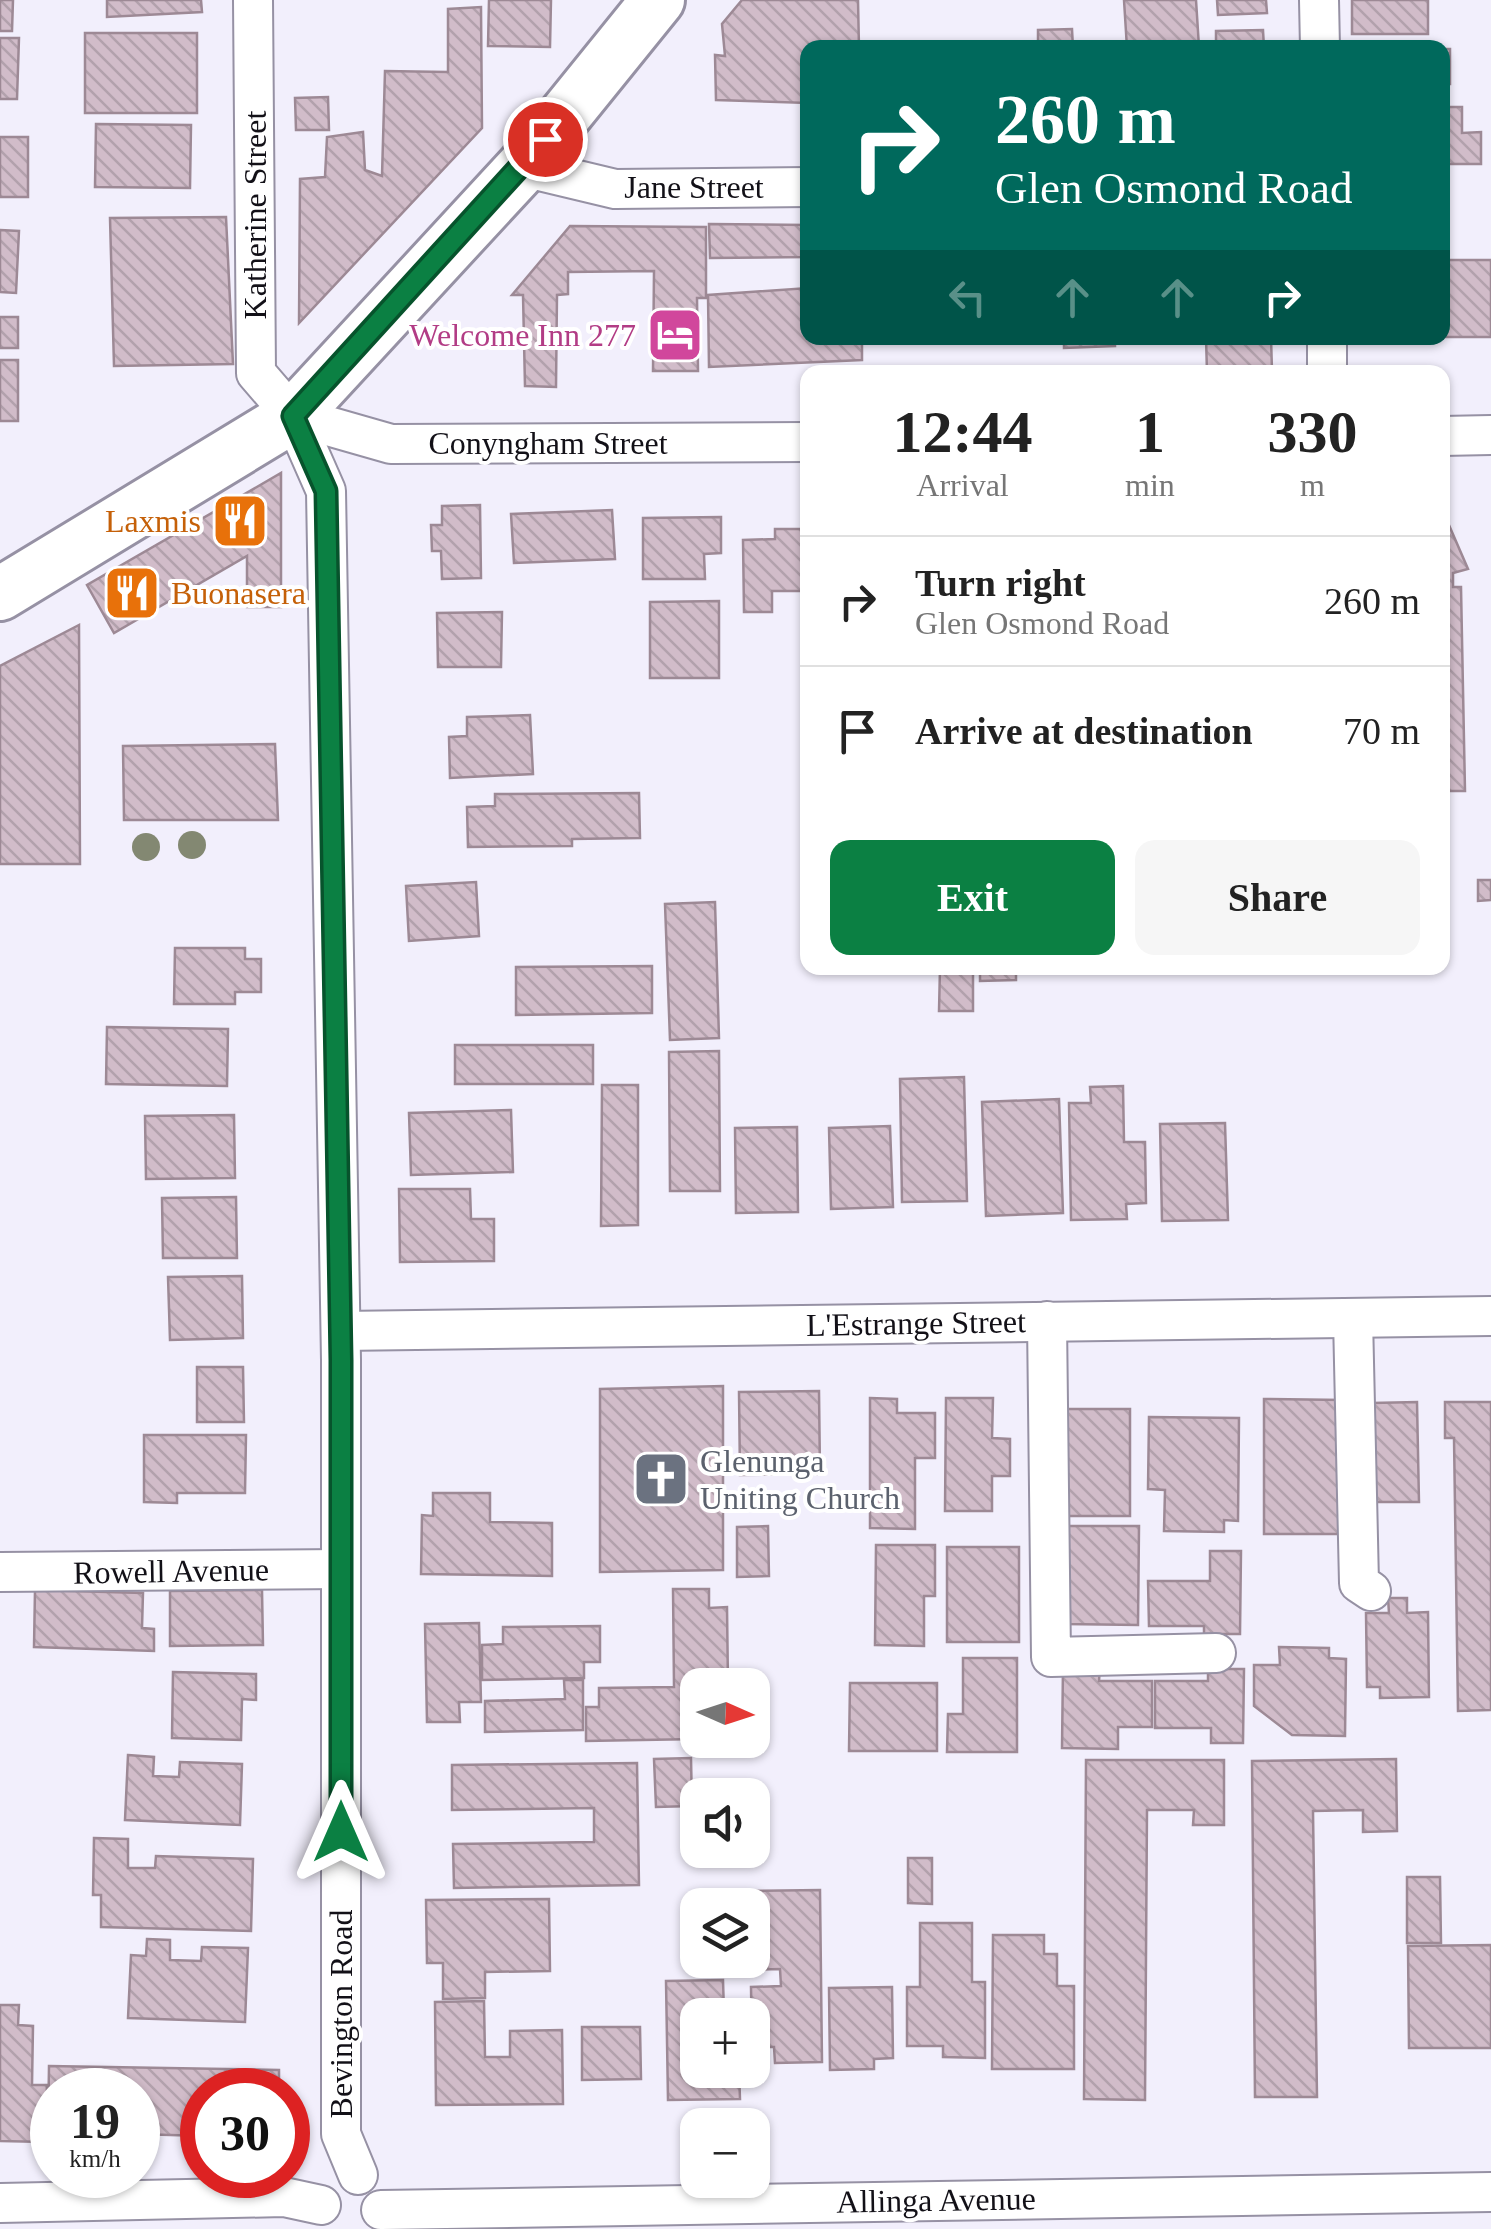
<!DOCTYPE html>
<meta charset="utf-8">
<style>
body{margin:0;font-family:Georgia,serif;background:#f6f6f6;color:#222;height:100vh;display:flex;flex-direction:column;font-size:38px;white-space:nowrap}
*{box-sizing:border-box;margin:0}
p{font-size:32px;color:#767676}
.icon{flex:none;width:55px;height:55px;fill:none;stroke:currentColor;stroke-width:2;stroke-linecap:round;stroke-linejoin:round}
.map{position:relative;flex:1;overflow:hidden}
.panel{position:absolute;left:800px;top:365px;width:650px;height:610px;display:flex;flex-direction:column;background:#fff;border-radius:20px;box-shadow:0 2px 8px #0004}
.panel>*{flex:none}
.guide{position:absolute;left:800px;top:40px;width:650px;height:305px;border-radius:20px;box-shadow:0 2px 8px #0004;background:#00695c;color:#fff;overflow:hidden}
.needle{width:65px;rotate:93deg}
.fabs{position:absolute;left:680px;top:1668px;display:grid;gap:20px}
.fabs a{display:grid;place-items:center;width:90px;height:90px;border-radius:20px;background:#fff;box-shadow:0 2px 8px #0004;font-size:50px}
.speed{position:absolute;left:30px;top:2068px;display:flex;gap:20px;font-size:50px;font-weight:700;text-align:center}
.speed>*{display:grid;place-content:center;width:130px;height:130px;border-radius:50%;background:#fff;box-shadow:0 2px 8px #0004;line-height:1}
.speed small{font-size:25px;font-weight:400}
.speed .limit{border:15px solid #d22;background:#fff;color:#111}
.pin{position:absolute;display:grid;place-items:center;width:85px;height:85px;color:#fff;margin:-42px;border:5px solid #fff;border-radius:50%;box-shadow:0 2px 10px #0007}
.me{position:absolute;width:110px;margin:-55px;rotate:0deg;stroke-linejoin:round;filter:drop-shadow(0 0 8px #0008)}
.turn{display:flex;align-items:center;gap:35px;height:210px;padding:0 30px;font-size:45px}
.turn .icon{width:130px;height:130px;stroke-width:2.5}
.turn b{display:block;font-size:70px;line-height:85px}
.lanes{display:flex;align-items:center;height:95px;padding:0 30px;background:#0003;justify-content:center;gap:50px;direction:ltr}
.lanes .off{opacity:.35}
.eta{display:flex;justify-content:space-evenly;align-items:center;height:170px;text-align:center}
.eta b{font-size:60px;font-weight:700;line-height:70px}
.primary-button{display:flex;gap:20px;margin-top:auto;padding:20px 30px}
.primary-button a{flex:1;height:115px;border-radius:20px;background:#0b8043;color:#fff;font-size:40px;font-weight:700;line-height:115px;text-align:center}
.primary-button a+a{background:#f6f6f6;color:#222}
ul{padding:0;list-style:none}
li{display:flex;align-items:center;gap:30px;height:130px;padding:0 30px;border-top:2px solid #e0e0e0}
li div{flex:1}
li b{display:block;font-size:38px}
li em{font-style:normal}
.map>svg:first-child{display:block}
.building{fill:url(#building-back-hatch);stroke:#9d8995;stroke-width:2.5}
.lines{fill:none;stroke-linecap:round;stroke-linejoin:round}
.minor-casing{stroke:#9691a4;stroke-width:42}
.highway-casing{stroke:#9691a4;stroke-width:58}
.minor{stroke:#fff;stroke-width:38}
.highway{stroke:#fff;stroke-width:52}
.tree{fill:#838872}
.route-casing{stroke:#07532c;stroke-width:25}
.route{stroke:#0b8043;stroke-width:18}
.labels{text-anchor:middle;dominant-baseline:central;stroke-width:8;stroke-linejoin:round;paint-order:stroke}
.street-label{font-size:32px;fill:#121017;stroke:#fff}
.hotel-label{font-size:32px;fill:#b23c85;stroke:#fff;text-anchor:end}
.food-label{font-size:32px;fill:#c56008;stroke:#fff;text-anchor:end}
.worship-label{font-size:32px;fill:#5b616d;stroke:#fff;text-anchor:start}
</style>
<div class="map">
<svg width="1491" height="2229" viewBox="0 0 1491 2229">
<defs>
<pattern id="building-back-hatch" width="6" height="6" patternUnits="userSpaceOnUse" patternTransform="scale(2.5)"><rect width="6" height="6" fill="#d1bcc9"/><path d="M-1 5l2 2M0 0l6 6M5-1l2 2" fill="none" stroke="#b2a1ac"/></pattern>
</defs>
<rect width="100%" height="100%" fill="#f2effc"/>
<g class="building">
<path d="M0,0H13L12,31H0Z"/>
<path d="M107,0H201L202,12L107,17Z"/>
<path d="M489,0H551L550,47L488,46Z"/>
<path d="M742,0H858L859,48H808V103L716,100L715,55L725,56L722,24Z"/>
<path d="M1124,0H1196L1199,47L1127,48Z"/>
<path d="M1217,0H1266L1267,13L1218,15Z"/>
<rect x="1352" y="0" width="76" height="34"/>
<path d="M481,7L482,128L299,323L300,179L325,177L327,137L363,132L365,170L382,176L385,71L448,72V9Z"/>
<path d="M1072,29L1073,48H1038V30Z"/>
<path d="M1263,30L1264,48H1216V31Z"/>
<rect x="85" y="33" width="112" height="80"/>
<path d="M0,38H19L17,99H0Z"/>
<rect x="1442" y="49" width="8" height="35"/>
<path d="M328,97L329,130H296L295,98Z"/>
<path d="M1442,107H1462V133L1481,132V164H1442Z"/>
<path d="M96,124L191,125L190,188L95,187Z"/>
<rect x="0" y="137" width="28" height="60"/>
<path d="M226,217L233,364L114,366L110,218Z"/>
<path d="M709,224L808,225V257L710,258Z"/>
<path d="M570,226L706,227V298H697L698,371H653L654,271L568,272V294L557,295L556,387L525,386L523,295H512Z"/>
<path d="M0,230L19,231L16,293L0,292Z"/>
<rect x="1442" y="260" width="49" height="77"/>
<path d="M808,288V338H862V360L709,367L708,295Z"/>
<rect x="0" y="317" width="18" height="31"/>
<path d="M1030,338H1115V346L1064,348V341L1030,342Z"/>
<path d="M1129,338H1200V340L1129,343Z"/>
<path d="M1206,338H1271L1272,370L1207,372Z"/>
<rect x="0" y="360" width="18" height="61"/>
<path d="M281,473V607H247V556L114,633L87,585Z"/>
<path d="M480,505L481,578L442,579L441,551H432L431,525H442V506Z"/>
<path d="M1442,509L1468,569L1453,573V587H1461L1465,791H1447V810H1442Z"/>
<path d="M612,510L615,559L514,563L511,514Z"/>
<path d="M721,517V553L704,554L705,579H643V518Z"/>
<path d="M775,529H803V591H772V612H744L743,540L775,539Z"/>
<path d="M719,601V678H650V602Z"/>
<path d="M502,612L501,667H438L437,613Z"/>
<path d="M79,625L80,864H0V666Z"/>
<path d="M530,715L533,774L450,778L449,737L467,736V717Z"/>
<path d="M275,744L278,820H124L123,746Z"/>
<path d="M639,793L640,838L572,839V846L468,847L467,807L495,806V794Z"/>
<path d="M1478,880H1491V900L1478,901Z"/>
<path d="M476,882L479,936L409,941L406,886Z"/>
<path d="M715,902L719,1038L670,1040L665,904Z"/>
<path d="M175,948H245V959H261V992H235V1004H174Z"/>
<path d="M652,966V1013L516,1015V967Z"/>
<path d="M940,968H973V1011H939Z"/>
<path d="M980,968H1016V980L980,981Z"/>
<path d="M107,1027L228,1029L227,1086L106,1084Z"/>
<rect x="455" y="1045" width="138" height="39"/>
<path d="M719,1051L720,1191H670L669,1052Z"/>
<path d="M964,1077L967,1201L902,1202L900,1079Z"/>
<path d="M602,1085H638V1225L601,1226Z"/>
<path d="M1123,1086L1124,1142H1145L1146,1203L1126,1204L1127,1219L1071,1220L1069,1103H1091L1090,1087Z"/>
<path d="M1059,1099L1063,1213L986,1216L982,1102Z"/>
<path d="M511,1110L513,1172L411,1175L409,1113Z"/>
<path d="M234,1115L235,1178L146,1179L145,1116Z"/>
<path d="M1225,1123L1228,1220L1162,1221L1160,1124Z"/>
<path d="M890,1126L893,1207L831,1209L829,1128Z"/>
<path d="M797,1127L798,1212L736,1213L735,1128Z"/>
<path d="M399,1189H470L471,1219H494V1261L400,1262Z"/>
<path d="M236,1197L237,1258H163L162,1198Z"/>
<path d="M242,1276L243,1338L170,1340L168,1277Z"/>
<path d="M197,1367H243L244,1422H197Z"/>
<path d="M723,1386V1570L600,1572V1389Z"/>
<path d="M819,1391L820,1474L740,1475L739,1392Z"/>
<path d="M870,1398L897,1399V1413H935V1458H915V1529L870,1528Z"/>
<path d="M946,1398H993L992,1438L1010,1439V1476H992V1511H945Z"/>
<path d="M1264,1399L1343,1400V1534H1264Z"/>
<path d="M1417,1402L1419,1502H1374L1372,1403Z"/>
<path d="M1445,1402H1491V1710L1458,1711L1454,1438H1445Z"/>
<path d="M1065,1409H1130V1516H1064Z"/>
<path d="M1149,1417L1239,1418L1238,1521L1224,1520V1532L1164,1531L1165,1490L1148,1489Z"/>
<path d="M144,1435H246L245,1493H177V1503L144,1502Z"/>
<path d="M433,1493H490V1522L552,1523V1576L421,1574L422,1515L433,1516Z"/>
<path d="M768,1526L769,1576L737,1577V1527Z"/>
<path d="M1066,1526H1139L1138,1625L1065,1624Z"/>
<path d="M876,1545H935V1596H924V1646L875,1645Z"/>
<rect x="947" y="1547" width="72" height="95"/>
<path d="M1210,1551H1241L1240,1634H1204V1626H1149L1148,1581H1210Z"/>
<path d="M673,1589H709V1608L727,1607L728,1685H698V1739L586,1741V1707H599V1688L674,1687Z"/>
<path d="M35,1590L143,1593L142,1628L154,1629V1651L34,1647Z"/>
<path d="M262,1590L263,1645L170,1646V1591Z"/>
<path d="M1388,1598H1407V1613L1428,1612L1429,1697L1380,1698V1687H1367L1366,1613H1389Z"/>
<path d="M479,1623L481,1702H459L460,1722H427L425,1624Z"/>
<path d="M600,1626V1662H584V1678L482,1680V1645L503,1644V1627Z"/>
<path d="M1279,1647L1329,1648V1658L1346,1659L1345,1736L1292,1735L1254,1706V1665H1280Z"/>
<path d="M963,1658H1017V1752H947L948,1714H963Z"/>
<path d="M1063,1667H1100L1099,1681H1152V1727H1118V1749L1062,1748Z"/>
<path d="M1208,1669H1244L1243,1743H1211V1728H1155V1681H1208Z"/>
<path d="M173,1672L256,1674V1700L242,1699L241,1740L172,1738Z"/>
<path d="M564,1680H583V1730L485,1732V1701L565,1699Z"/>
<path d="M850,1683H937V1751H849Z"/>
<path d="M128,1755L154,1757L153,1776L179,1777L180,1762L242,1764L240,1825L125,1820Z"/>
<path d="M691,1758L692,1806L656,1807L654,1759Z"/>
<path d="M1396,1759L1397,1831L1363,1832V1810L1313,1811L1317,2097H1255L1252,1761Z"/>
<path d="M1086,1760H1224V1825H1193L1194,1810H1147L1145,2100L1084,2099Z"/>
<path d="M637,1763L639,1885L454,1888L453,1844L594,1842V1808L452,1810V1765Z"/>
<path d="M94,1838L128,1839V1868H155L156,1856L253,1859L251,1931L101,1927V1895H93Z"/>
<path d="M908,1858H932V1904L908,1903Z"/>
<path d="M1407,1877H1440L1441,1943H1407Z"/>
<path d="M820,1890L822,2062L775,2063L774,2047H752L751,1987L781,1986L780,1969L751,1970L750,1891Z"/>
<path d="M549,1899L550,1971L485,1972V1998L443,1999V1963H427L426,1900Z"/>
<path d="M920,1923H972V1982H985V2058L943,2057V2046H907V1987H920Z"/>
<path d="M993,1935H1044V1954H1057V1986H1074V2069H992Z"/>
<path d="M147,1939L170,1940V1960L201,1961L202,1947L248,1948L245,2022L128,2018L131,1955L146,1956Z"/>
<path d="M1491,1945V2048H1409L1408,1946Z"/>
<path d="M723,1980L724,2013L698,2015V2070H739L740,2099L668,2100L666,1981Z"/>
<path d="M892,1987L893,2058L874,2059V2069L830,2070L829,1988Z"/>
<path d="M484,2001L485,2057H510V2031L562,2030L563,2104L436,2105L435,2002Z"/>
<path d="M0,2005H19L18,2025L33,2026L32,2085H47L45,2142L0,2141Z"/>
<path d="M582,2027H640L641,2079L582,2080Z"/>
<path d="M49,2066L279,2070V2090H202V2136L138,2134V2090H52V2133H48Z"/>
</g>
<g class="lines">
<g class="minor-casing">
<g id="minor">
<path d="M253,0L256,373L293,416L326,491L341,1360V2134L358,2175"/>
<path d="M1319,0L1320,48"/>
<path d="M523,167L615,189L808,187"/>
<path d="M1327,338V372"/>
<path d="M293,416L391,444L808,442"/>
<path d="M1442,436L1491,435"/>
<path d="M1353,1318L1359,1583L1371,1591"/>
<path d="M1047,1321L1051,1657L1216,1653"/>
<path d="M341,1331L1491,1316"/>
<path d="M0,1572L341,1569"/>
<path d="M0,2203L284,2197L321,2205"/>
<path d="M381,2210L1491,2192"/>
</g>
</g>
<g class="highway-casing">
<path id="highway" d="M0,594L293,416L523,167L658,0"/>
</g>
<use href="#minor" class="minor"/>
<use href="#highway" class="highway"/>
</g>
<g class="tree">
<circle cx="192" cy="845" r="14"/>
<circle cx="146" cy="847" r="14"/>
</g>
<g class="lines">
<g class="route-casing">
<path id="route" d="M341,1832V1360L326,491L293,416L545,139"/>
</g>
<use href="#route" class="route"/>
</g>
<defs>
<g id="hotel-square" transform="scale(2.875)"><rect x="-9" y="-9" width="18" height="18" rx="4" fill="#d1479c" stroke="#fff"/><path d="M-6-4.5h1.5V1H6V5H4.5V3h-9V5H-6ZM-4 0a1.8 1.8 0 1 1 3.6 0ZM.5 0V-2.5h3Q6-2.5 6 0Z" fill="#fff"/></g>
<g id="restaurant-square" transform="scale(2.875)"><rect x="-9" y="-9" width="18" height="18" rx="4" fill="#e8710a" stroke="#fff"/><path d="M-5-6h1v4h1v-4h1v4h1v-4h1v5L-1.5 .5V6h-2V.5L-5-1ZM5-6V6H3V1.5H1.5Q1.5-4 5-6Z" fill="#fff"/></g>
<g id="church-square" transform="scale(2.875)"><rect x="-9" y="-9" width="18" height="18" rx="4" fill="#6b7280" stroke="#fff"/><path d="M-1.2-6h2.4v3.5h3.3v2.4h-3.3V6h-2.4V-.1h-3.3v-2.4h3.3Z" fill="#fff"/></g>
</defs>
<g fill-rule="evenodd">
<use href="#hotel-square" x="675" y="335"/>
<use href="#restaurant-square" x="240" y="521"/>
<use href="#restaurant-square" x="132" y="593"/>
<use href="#church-square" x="661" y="1479"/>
</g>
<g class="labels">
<g class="street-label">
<text x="694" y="187">Jane Street</text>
<text transform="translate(255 215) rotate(-90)">Katherine Street</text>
<text x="548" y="443">Conyngham Street</text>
<text transform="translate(916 1323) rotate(-1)">L'Estrange Street</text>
<text transform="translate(171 1571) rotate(-1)">Rowell Avenue</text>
<text transform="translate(341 2014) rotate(-90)">Bevington Road</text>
<text transform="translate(936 2200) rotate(-1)">Allinga Avenue</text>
</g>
<g class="hotel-label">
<text x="636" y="335">Welcome Inn 277</text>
</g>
<g class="food-label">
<text x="201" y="521">Laxmis</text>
<text x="171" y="593" text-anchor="start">Buonasera</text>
</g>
<g class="worship-label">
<text x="700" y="1461">Glenunga<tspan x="700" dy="37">Uniting Church</tspan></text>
</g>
</g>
</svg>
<div class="fabs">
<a><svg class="needle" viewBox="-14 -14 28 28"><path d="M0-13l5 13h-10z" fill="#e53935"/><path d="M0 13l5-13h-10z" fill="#767676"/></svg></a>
<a><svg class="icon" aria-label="sound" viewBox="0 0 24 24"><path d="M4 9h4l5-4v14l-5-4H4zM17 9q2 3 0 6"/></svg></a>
<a><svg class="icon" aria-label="layers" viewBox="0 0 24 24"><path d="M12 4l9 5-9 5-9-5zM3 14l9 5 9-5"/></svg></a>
<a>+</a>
<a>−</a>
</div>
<div class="speed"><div>19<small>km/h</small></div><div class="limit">30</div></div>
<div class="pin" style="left:545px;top:139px;background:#d93025"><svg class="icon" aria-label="arrive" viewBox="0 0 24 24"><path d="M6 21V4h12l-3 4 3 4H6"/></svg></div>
<svg class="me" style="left:341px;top:1832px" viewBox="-20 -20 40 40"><path d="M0-17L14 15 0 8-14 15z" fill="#0b8043" stroke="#fff" stroke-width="4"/></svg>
<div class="guide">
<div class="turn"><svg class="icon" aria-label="right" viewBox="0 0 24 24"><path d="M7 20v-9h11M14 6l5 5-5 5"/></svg><div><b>260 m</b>Glen Osmond Road</div></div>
<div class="lanes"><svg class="icon off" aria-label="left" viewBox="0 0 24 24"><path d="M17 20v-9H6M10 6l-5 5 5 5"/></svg><svg class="icon off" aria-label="ahead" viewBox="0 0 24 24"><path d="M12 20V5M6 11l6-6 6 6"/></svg><svg class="icon off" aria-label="ahead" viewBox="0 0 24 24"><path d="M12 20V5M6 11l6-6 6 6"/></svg><svg class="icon" aria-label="right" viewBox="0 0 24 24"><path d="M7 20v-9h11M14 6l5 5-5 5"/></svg></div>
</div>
<section class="panel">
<div class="eta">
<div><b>12:44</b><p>Arrival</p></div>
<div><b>1</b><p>min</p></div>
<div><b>330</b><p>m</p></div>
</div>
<ul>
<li><svg class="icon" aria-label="right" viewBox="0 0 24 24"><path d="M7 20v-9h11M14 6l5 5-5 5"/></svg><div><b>Turn right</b><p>Glen Osmond Road</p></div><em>260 m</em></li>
<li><svg class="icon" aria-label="arrive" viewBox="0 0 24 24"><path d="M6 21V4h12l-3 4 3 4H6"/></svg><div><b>Arrive at destination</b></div><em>70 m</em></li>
</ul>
<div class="primary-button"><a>Exit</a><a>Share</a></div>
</section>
</div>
